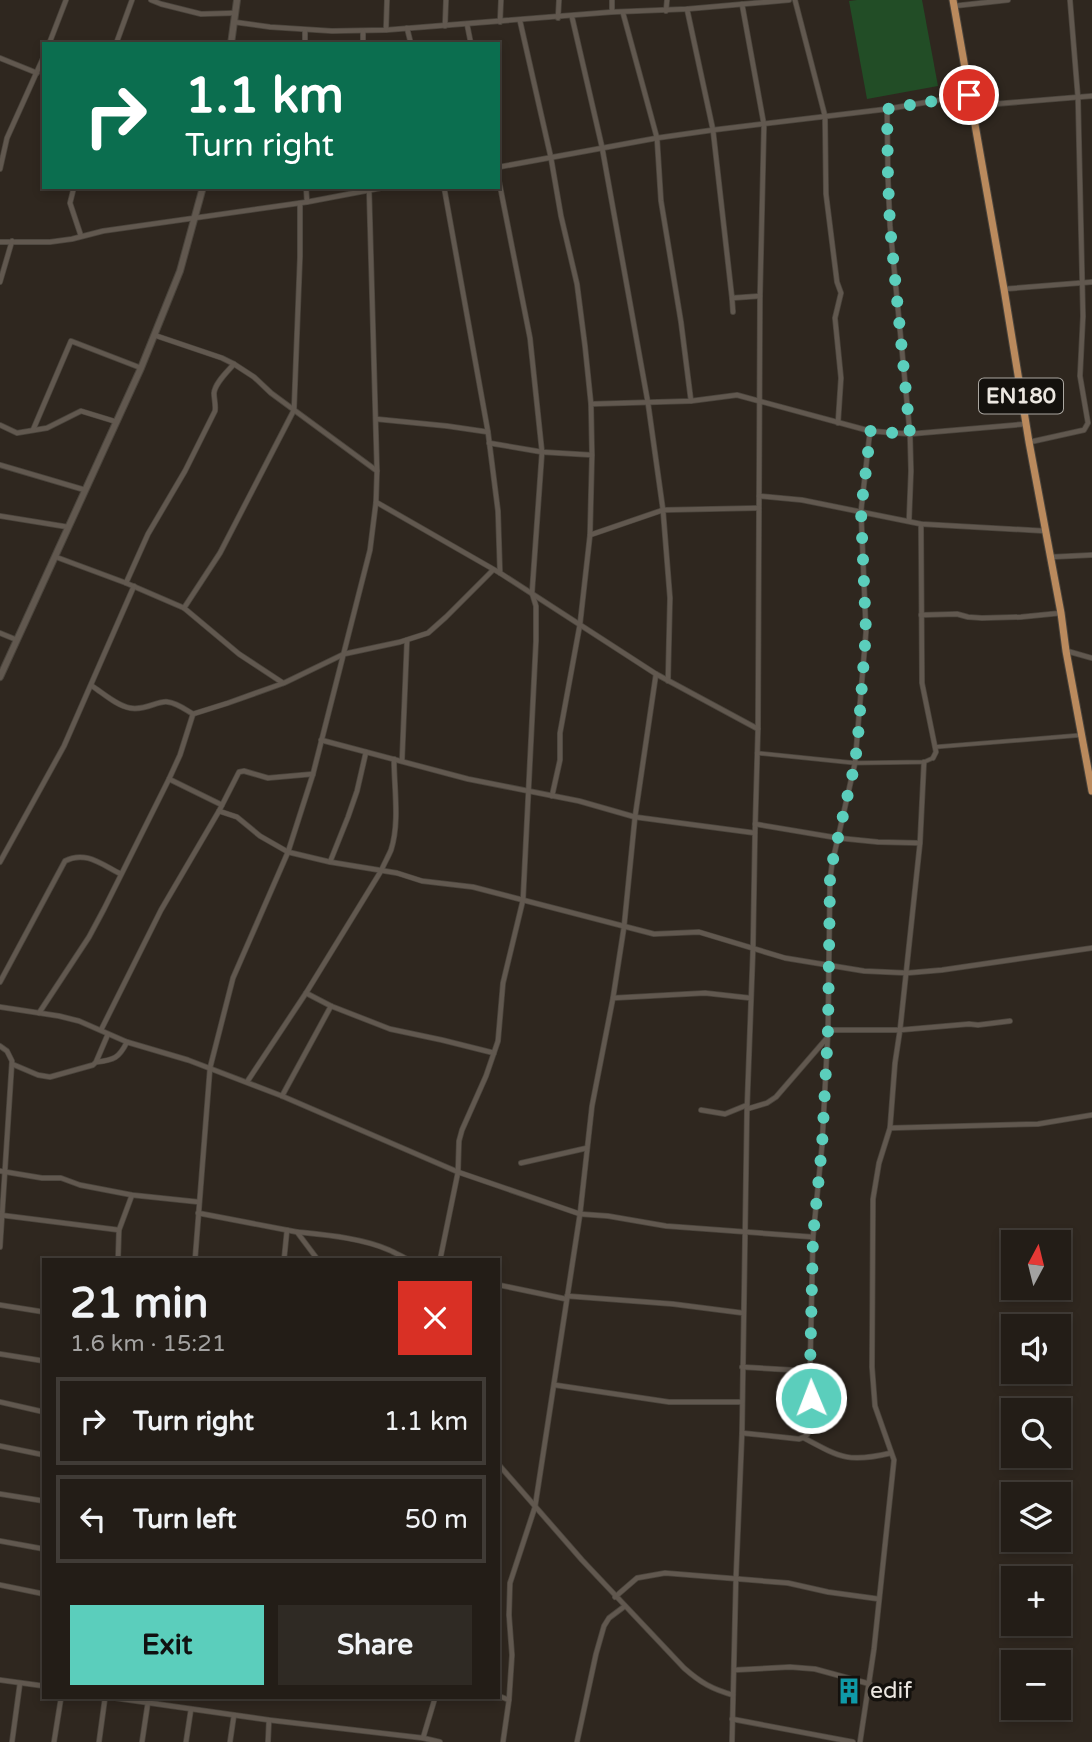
<!DOCTYPE html>
<meta charset="utf-8">
<style>
body{margin:0;font-family:"Varela Round",sans-serif;background:#2f2a24;color:#f1f3f6;height:100vh;display:flex;flex-direction:column;font-size:26px;white-space:nowrap}
*{box-sizing:border-box;margin:0}
p{font-size:23px;color:#a3a2a1}
.icon{flex:none;width:38px;height:38px;fill:none;stroke:currentColor;stroke-width:2;stroke-linecap:round;stroke-linejoin:round}
.map{position:relative;flex:1;overflow:hidden}
.panel{position:absolute;left:42px;top:1258px;width:458px;height:441px;display:flex;flex-direction:column;background:#231d17;border-radius:0px;box-shadow:0 4px 10px #0003,0 0 0 2px #403b36}
.panel>*{flex:none}
.top-card{position:absolute;left:42px;top:42px;width:458px;height:147px;border-radius:0px;box-shadow:0 4px 10px #0003,0 0 0 2px #403b36;background:#0b6e4f;color:#fff;overflow:hidden}
.needle{width:46px;rotate:7deg}
.tools{position:absolute;left:1001px;top:1230px;display:grid;gap:14px}
.tools a{display:grid;place-items:center;width:70px;height:70px;border-radius:0px;background:#231d17;box-shadow:0 4px 10px #0003,0 0 0 2px #403b36;font-size:35px}
.pin{position:absolute;display:grid;place-items:center;width:60px;height:60px;color:#fff;margin:-30px;border:4px solid #fff;border-radius:50%;box-shadow:0 2px 7px #0007}
.me{position:absolute;width:77px;margin:-38px;rotate:359deg;stroke-linejoin:round;filter:drop-shadow(0 0 5px #0008)}
.turn{display:flex;align-items:center;gap:24px;height:147px;padding:0 28px;font-size:32px}
.turn .icon{width:91px;height:91px;stroke-width:2.5}
.turn b{display:block;font-size:49px;line-height:60px}
.round{display:grid;place-items:center;flex:none;width:74px;height:74px;border-radius:0px;background:#2f2a24}
.summary{display:flex;align-items:center;justify-content:space-between;height:119px;padding:0 28px}
h1{font-size:42px;font-weight:700;line-height:52px}
.button{display:flex;gap:14px;margin-top:auto;padding:14px 28px}
.button a{flex:1;height:80px;border-radius:0px;background:#5bcebc;color:#111;font-size:28px;font-weight:700;line-height:80px;text-align:center}
.button a+a{background:#2f2a24;color:#f1f3f6}
ul{padding:0;list-style:none}
li{display:flex;align-items:center;gap:21px;height:88px;margin:0 14px 10px;padding:0 14px;border:4px solid #403b36;border-radius:0px}
li div{flex:1}
li b{display:block;font-size:26px}
li em{font-style:normal}
.map>svg:first-child{display:block}
.garden{fill:#224d26}
.lines{fill:none;stroke-linecap:round;stroke-linejoin:round}
.pedestrian-casing{stroke:#4a443c;stroke-width:5}
.minor-casing{stroke:#4a443c;stroke-width:6}
.tertiary-casing{stroke:#4a443c;stroke-width:8}
.primary-casing{stroke:#4a443c;stroke-width:9}
.pedestrian{stroke:#61584f;stroke-width:3.5}
.minor{stroke:#61584f;stroke-width:4.5}
.tertiary{stroke:#61584f;stroke-width:6}
.primary{stroke:#ba8a5d;stroke-width:7}
.route{stroke:#5bcebc;stroke-width:12;stroke-dasharray:0 21.6}
.labels{text-anchor:middle;dominant-baseline:central;stroke-width:7;stroke-linejoin:round;paint-order:stroke}
.shield{fill:#14110d;stroke:#aba7a1;stroke-width:2}
.shield-label{font-size:21px;font-weight:bold;fill:#ece7e1}
.poi-label{font-size:23px;fill:#ece7e1;stroke:#14110d;text-anchor:start}
</style>
<div class="map">
<svg width="1092" height="1742" viewBox="0 0 1092 1742">
<rect width="100%" height="100%" fill="#2f271f"/>
<path class="garden" d="M857,0H922L938,86L867,99L849,1Z"/>
<g class="lines">
<g class="pedestrian-casing">
<g id="pedestrian">
<path d="M935,747L1082,735"/>
<path d="M757,753L855,763L924,762L933,758"/>
</g>
</g>
<g class="minor-casing">
<g id="minor">
<path d="M151,0L161,4L201,14L235,13"/>
<path d="M795,0L825,116L826,194L837,282L841,293L835,318L841,378L838,423"/>
<path d="M742,4L764,125L760,296L758,729L755,833"/>
<path d="M954,6L1008,0"/>
<path d="M687,9L713,130L732,298L760,296"/>
<path d="M666,11L667,0"/>
<path d="M612,12V0"/>
<path d="M623,13L657,138L661,201L681,322L691,401"/>
<path d="M572,17L602,147L648,403L663,510L670,598L668,681"/>
<path d="M558,18L559,0"/>
<path d="M520,21L551,158L561,216L577,284L585,346L591,404L592,455L590,535L580,624L560,733V760L552,796"/>
<path d="M234,22L270,27L332,31L386,30L612,12L687,9L789,0"/>
<path d="M500,22L501,0"/>
<path d="M467,24L471,44"/>
<path d="M445,26L446,0"/>
<path d="M407,28L411,44"/>
<path d="M305,30V44"/>
<path d="M386,30L387,0"/>
<path d="M363,31V44"/>
<path d="M49,44L66,0"/>
<path d="M116,44L132,0"/>
<path d="M0,58L37,73"/>
<path d="M971,106L1092,96"/>
<path d="M887,109L888,179L890,226L910,434L911,471L909,521"/>
<path d="M499,167L657,138L713,130L887,109L969,95"/>
<path d="M0,169L7,138L44,56"/>
<path d="M74,187L70,203L81,236"/>
<path d="M306,187L307,202"/>
<path d="M444,187L488,432L498,511L500,573"/>
<path d="M0,242H50L72,239L103,231L307,202L386,187"/>
<path d="M0,282L12,241"/>
<path d="M1004,289L1092,282"/>
<path d="M732,298L733,312"/>
<path d="M154,335L222,358L234,364L254,377L271,393L377,471"/>
<path d="M591,404L691,401L737,395L870,431L910,434L1026,424"/>
<path d="M376,419L447,426L488,432"/>
<path d="M0,425L17,433L47,428L81,411L117,422"/>
<path d="M33,430L71,341L141,368"/>
<path d="M1030,442L1084,430L1088,423L1080,376L1083,316L1078,98L1070,0"/>
<path d="M489,443L542,452L592,455"/>
<path d="M0,465L85,490"/>
<path d="M759,496L802,500L921,524L1045,531"/>
<path d="M376,502L500,573L656,674L758,729"/>
<path d="M0,516L68,527"/>
<path d="M921,524L922,683L935,747L936,752L933,758"/>
<path d="M590,535L663,510L759,508"/>
<path d="M56,557L126,583L184,608L239,654L283,683"/>
<path d="M1051,557L1092,555"/>
<path d="M126,583L148,534L185,471L215,411C216,405 214,399 214,393C215,383 227,372 234,364"/>
<path d="M184,608L220,553L294,410L300,257V203"/>
<path d="M921,615L957,614L968,617L982,618L1021,617L1061,613"/>
<path d="M0,633L17,640"/>
<path d="M1067,651L1092,658"/>
<path d="M656,674L635,817L755,833L753,949L747,1109L742,1433L736,1577L732,1742"/>
<path d="M92,686C103,693 117,706 130,708C146,711 158,700 168,702C177,703 186,710 193,714L228,703L284,683L344,654L400,642L428,633L446,617L493,570"/>
<path d="M321,740L468,779L579,801L635,817L624,927L613,998L592,1106L580,1214L535,1507L510,1583L509,1615L512,1655L509,1700L503,1742"/>
<path d="M402,761L407,640"/>
<path d="M169,779L222,805"/>
<path d="M219,811L237,817L260,836L288,852L330,862L397,873L422,881L473,887L654,934L699,932L785,958L864,971L907,973L942,970L1092,948"/>
<path d="M755,824L838,838L878,842L920,843"/>
<path d="M0,862L64,746L134,586"/>
<path d="M330,862L348,817L357,791L366,752"/>
<path d="M0,982L65,861C86,850 102,865 121,874"/>
<path d="M613,998L705,993L750,998"/>
<path d="M331,1006L390,1029L442,1040L494,1053"/>
<path d="M0,1007L59,1016L79,1021L127,1042L188,1060L282,1096L458,1172L580,1214L608,1216L666,1226L813,1237"/>
<path d="M39,1013L89,937L104,909L169,779L180,755L193,714"/>
<path d="M101,1030L161,910L219,811L239,772L244,771L268,778L313,774"/>
<path d="M828,1030H900L920,843L924,762"/>
<path d="M0,1046L7,1051L12,1061L0,1247"/>
<path d="M97,1062C114,1060 119,1058 127,1042"/>
<path d="M12,1064L38,1075L50,1077L93,1065L96,1062L108,1034"/>
<path d="M247,1082L306,993L381,871C384,864 388,857 391,850C400,822 394,788 394,759"/>
<path d="M282,1096L331,1006L306,993"/>
<path d="M747,1109L767,1103L776,1097L827,1038"/>
<path d="M701,1110L725,1114L747,1105"/>
<path d="M890,1128L1038,1124L1092,1115"/>
<path d="M521,1163L587,1148"/>
<path d="M0,1171L42,1178H61L80,1185L132,1195L199,1202"/>
<path d="M198,1213L297,1232L318,1260"/>
<path d="M0,1215L119,1230"/>
<path d="M297,1232C326,1235 362,1238 389,1250C396,1253 402,1257 409,1260"/>
<path d="M118,1260L119,1230L132,1195"/>
<path d="M195,1260L210,1068L233,978L288,852L313,774L370,550L376,502L377,471L369,187"/>
<path d="M284,1260L287,1230"/>
<path d="M440,1260L458,1172L459,1141L462,1130L486,1076L498,1041L503,983L523,900L536,641V606L532,593L542,452L530,338L499,181"/>
<path d="M499,1285L566,1299"/>
<path d="M567,1296L673,1304L743,1313"/>
<path d="M0,1305L44,1312"/>
<path d="M0,1354L44,1361"/>
<path d="M742,1367L810,1371"/>
<path d="M555,1385L669,1402H742"/>
<path d="M0,1402L44,1412"/>
<path d="M742,1433L799,1439C807,1437 809,1433 812,1425L810,1371L813,1237L822,1146L828,1030L830,880L832,864L855,763L866,632L861,511L870,431"/>
<path d="M804,1438C841,1458 849,1463 891,1453"/>
<path d="M0,1446L44,1455"/>
<path d="M499,1465L582,1560L684,1668C701,1683 712,1689 733,1695"/>
<path d="M0,1494L44,1501"/>
<path d="M0,1541L44,1549"/>
<path d="M0,1585L44,1594"/>
<path d="M615,1597L637,1578L665,1573L788,1583L828,1592L879,1599"/>
<path d="M734,1670L790,1667L815,1669L870,1684"/>
<path d="M0,1680L44,1686"/>
<path d="M499,1696L509,1700"/>
<path d="M115,1698L269,1720L423,1738L440,1742"/>
<path d="M732,1719L853,1742"/>
<path d="M423,1738L435,1698"/>
<path d="M12,1742L20,1683"/>
<path d="M54,1742L61,1698"/>
<path d="M99,1742L105,1698"/>
<path d="M142,1742L148,1702"/>
<path d="M186,1742L191,1709"/>
<path d="M230,1742L234,1715"/>
<path d="M268,1742L269,1720"/>
<path d="M577,1742L596,1654L604,1626L609,1618L625,1606"/>
<path d="M860,1742L874,1649L894,1460L875,1406L872,1367L873,1199L879,1163L890,1128L895,1063L900,1030L969,1024L978,1025L1010,1021"/>
</g>
</g>
<g class="tertiary-casing">
<g id="tertiary">
<path d="M231,44L237,0"/>
<path d="M0,677L141,368L180,271L203,187"/>
</g>
</g>
<g class="primary-casing">
<path id="primary" d="M953,0L1004,289L1029,442L1061,613L1066,651L1092,791"/>
</g>
<use href="#pedestrian" class="pedestrian"/>
<use href="#minor" class="minor"/>
<use href="#tertiary" class="tertiary"/>
<use href="#primary" class="primary"/>
</g>
<g class="lines">
<path class="route" d="M811,1398L810,1371L813,1237L822,1146L828,1030L830,880L832,864L855,763L858,737L866,632L861,511C864,484 868,458 870,431L910,434L890,226L888,178L887,109L969,95"/>
</g>
<defs>
<g id="building-bare" transform="scale(2.1)"><path d="M-4-6H4V6H1V3H-1V6H-4ZM-2.5-4.3h1.7v1.8h-1.7ZM.8-4.3h1.7v1.8H.8ZM-2.5-1h1.7V.8h-1.7ZM.8-1h1.7V.8H.8Z" fill="#0f9aa8" stroke="#14110d" stroke-width="2.5" paint-order="stroke"/></g>
</defs>
<g fill-rule="evenodd">
<use href="#building-bare" x="849" y="1691"/>
</g>
<g class="labels">
<rect class="shield" x="979" y="378.5" width="84" height="35" rx="5"/>
<g class="shield-label">
<text x="1021" y="396">EN180</text>
</g>
<g class="poi-label">
<text x="870" y="1691">edif</text>
</g>
</g>
</svg>
<div class="tools">
<a><svg class="needle" viewBox="-14 -14 28 28"><path d="M0-13l5 13h-10z" fill="#e53935"/><path d="M0 13l5-13h-10z" fill="#a3a2a1"/></svg></a>
<a><svg class="icon" aria-label="sound" viewBox="0 0 24 24"><path d="M4 9h4l5-4v14l-5-4H4zM17 9q2 3 0 6"/></svg></a>
<a><svg class="icon" aria-label="search" viewBox="0 0 24 24"><circle cx="10" cy="10" r="6"/><path d="M15 15l6 6"/></svg></a>
<a><svg class="icon" aria-label="layers" viewBox="0 0 24 24"><path d="M12 4l9 5-9 5-9-5zM3 14l9 5 9-5"/></svg></a>
<a>+</a>
<a>−</a>
</div>
<div class="pin" style="left:969px;top:95px;background:#d93025"><svg class="icon" aria-label="arrive" viewBox="0 0 24 24"><path d="M6 21V4h12l-3 4 3 4H6"/></svg></div>
<svg class="me" style="left:811px;top:1398px" viewBox="-20 -20 40 40"><circle r="17" fill="#5bcebc" stroke="#fff" stroke-width="3"/><path d="M0-11L8 9 0 5-8 9z" fill="#fff"/></svg>
<div class="top-card">
<div class="turn"><svg class="icon" aria-label="right" viewBox="0 0 24 24"><path d="M7 20v-9h11M14 6l5 5-5 5"/></svg><div><b>1.1 km</b>Turn right</div></div>
</div>
<section class="panel">
<div class="summary"><div><h1>21 min</h1><p>1.6 km · 15:21</p></div><a class="round" style="background:#d93025;color:#fff"><svg class="icon" aria-label="close" viewBox="0 0 24 24"><path d="M6 6l12 12M18 6L6 18"/></svg></a></div>
<ul>
<li><svg class="icon" aria-label="right" viewBox="0 0 24 24"><path d="M7 20v-9h11M14 6l5 5-5 5"/></svg><div><b>Turn right</b></div><em>1.1 km</em></li>
<li><svg class="icon" aria-label="left" viewBox="0 0 24 24"><path d="M17 20v-9H6M10 6l-5 5 5 5"/></svg><div><b>Turn left</b></div><em>50 m</em></li>
</ul>
<div class="button"><a>Exit</a><a>Share</a></div>
</section>
</div>
